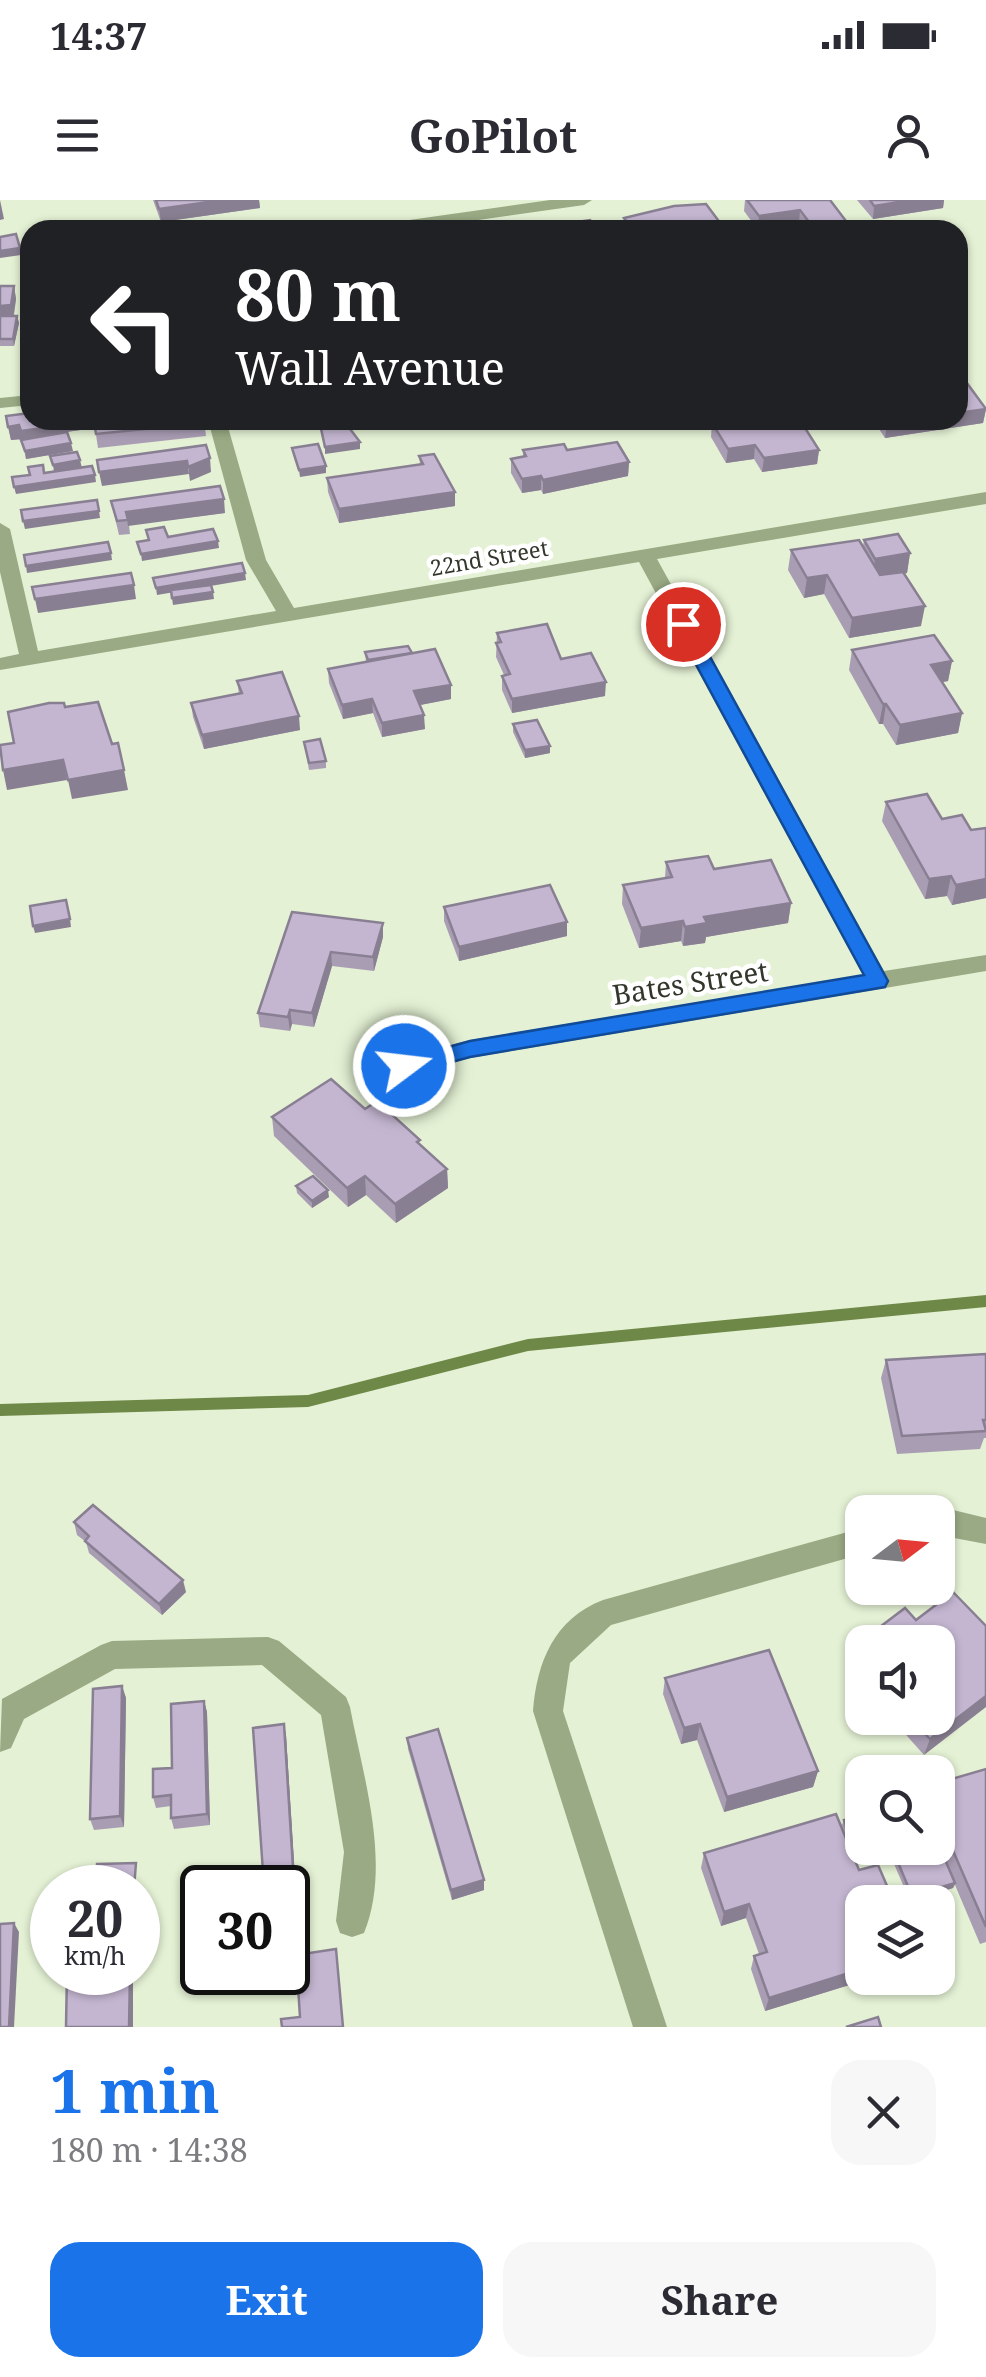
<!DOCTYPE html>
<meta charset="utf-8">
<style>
body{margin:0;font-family:"Noto Serif",serif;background:#f7f7f7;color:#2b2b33;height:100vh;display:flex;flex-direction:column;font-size:38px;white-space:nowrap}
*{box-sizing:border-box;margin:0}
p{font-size:32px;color:#7c7c81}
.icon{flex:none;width:55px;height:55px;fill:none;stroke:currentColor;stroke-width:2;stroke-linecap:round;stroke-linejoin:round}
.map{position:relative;height:1827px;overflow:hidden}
.details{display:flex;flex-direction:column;background:#fff;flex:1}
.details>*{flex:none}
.hud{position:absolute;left:20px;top:20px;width:948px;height:210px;border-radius:30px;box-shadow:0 2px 8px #0004;background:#202124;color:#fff;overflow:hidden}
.needle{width:65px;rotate:74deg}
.buttons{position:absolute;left:845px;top:1295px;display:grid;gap:20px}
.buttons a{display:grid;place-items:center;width:110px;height:110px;border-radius:20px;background:#fff;box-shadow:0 2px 8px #0004;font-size:50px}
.speed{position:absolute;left:30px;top:1665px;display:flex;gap:20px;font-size:50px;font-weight:700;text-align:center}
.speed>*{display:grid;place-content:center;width:130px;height:130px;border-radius:50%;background:#fff;box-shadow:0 2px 8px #0004;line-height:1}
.speed small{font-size:25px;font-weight:400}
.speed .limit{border:5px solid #111;border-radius:15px;background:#fff;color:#111}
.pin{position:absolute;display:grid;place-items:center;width:85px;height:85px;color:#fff;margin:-42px;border:5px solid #fff;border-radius:50%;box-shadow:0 2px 10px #0007}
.me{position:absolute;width:110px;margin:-55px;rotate:75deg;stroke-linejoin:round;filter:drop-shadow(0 0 8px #0008)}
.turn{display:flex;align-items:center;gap:35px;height:210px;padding:0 50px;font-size:45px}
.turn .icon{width:130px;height:130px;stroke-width:2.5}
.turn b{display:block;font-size:70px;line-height:85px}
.round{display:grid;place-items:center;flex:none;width:105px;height:105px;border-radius:30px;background:#f7f7f7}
.head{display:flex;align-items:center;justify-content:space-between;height:170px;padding:0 50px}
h1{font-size:60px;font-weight:700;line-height:75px;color:#1a73e8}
.cta{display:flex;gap:20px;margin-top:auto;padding:20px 50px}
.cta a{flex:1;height:115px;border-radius:30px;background:#1a73e8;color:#fff;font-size:40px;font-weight:700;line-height:115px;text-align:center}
.cta a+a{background:#f7f7f7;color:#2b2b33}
.status{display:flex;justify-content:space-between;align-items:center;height:70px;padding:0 50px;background:#fff;direction:ltr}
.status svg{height:28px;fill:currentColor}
header{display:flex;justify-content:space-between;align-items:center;height:130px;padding:0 50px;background:#fff;font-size:45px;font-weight:700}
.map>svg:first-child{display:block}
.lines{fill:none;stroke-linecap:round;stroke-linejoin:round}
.stream{fill:#6e8847;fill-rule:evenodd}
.lane{fill:#99aa84;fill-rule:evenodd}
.street{fill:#99aa84;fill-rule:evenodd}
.wall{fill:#a99db4}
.shaded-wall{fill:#897f92}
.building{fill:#c4b6d1;stroke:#897f92;stroke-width:2.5}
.route{fill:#1a73e8;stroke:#114b97;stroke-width:2.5}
.labels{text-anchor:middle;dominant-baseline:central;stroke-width:9;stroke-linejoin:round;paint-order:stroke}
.far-street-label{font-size:22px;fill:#32372c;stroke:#fff}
.street-label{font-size:28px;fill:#32372c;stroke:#fff}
</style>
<div class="status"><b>14:37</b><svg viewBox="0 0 49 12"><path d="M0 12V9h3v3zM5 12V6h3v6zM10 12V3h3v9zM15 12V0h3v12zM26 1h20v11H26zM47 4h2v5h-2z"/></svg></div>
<header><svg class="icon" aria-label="menu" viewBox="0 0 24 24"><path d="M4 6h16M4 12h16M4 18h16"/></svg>GoPilot<svg class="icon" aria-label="person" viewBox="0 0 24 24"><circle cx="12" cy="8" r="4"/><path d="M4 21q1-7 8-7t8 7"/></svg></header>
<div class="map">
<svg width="986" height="1827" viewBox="0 0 986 1827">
<rect width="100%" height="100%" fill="#e4f1d4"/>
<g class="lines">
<path class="stream" d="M986,1095V1107L528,1151L308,1207L0,1216V1204L308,1195L528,1139Z"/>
<path class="lane" d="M268,1437L279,1441L346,1497L350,1507C363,1577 392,1664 364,1733L352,1737L340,1733L336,1721L344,1652L321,1515L262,1465L115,1469L24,1519L11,1548L0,1552L2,1499L101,1445L112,1441Z"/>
<g class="street">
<path d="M550,0H592L584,5L408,30H366L374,25Z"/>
<path d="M30,195V205L0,208V198Z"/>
<path d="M208,220H226L266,360L294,408L986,292V304L657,359L884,771L986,755V771L470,858L405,876L396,874L393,867L396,860L470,840L863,775L639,362L0,470V458L19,454L0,372V323L10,329L38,451L276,411L246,360Z"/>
<path d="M945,1308L986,1318V1344L938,1335V1312H929Z"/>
<path d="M862,1328V1354L611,1425L570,1463L563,1511L667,1827H633L533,1511C537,1462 554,1419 603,1400Z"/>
</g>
</g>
<g class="wall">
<path d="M153,0H259L260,8L161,22Z"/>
<path d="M745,0H830L846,21L845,30H804L799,24L758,30L744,11Z"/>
<path d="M857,0H944L943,8L873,19Z"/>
<path d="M624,18L721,24L720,30H624Z"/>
<path d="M0,86H14L16,99L14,116H17L19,123L14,146H0Z"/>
<path d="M986,209L983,223L885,238L873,220H958Z"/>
<path d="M6,216L102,221L204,220L206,236L98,248L95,228L44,235L73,251L26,259L22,239L11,240Z"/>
<path d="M716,220H746L819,250L817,264L762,272L754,259L726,263L711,237L712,223L717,222Z"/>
<path d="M523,250H567L629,262L628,276L543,294L541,290L522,293L511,273V259L523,257Z"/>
<path d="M419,256L455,292V306L339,323L328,292L327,278L420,264Z"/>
<path d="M111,301L225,313L129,325L130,334L119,335Z"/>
<path d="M864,340L910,353L907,373L904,374L921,426L849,438L824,394L804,398L788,370L791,350L863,346Z"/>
<path d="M497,433L561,459L605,496L512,513L502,490V476L504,475L496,457Z"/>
<path d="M852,450L952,461L948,481L942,482L962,513L958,533L896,545L883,524H879L849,470Z"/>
<path d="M365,452L412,453L451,499L420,505L425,529L382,537L373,513L343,519L329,483L328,469L366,462Z"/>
<path d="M237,481L300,530L204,549L193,517L191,503L239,494Z"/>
<path d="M513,524L550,553L525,558L513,532Z"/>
<path d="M304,542L326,561V568L309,570Z"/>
<path d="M886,602L971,630L986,628V698L952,705L947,696L925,699L882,621Z"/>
<path d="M666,662L714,669L791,703L788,723L706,737L705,743L683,746L681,741L639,748L622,704L623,685L665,678Z"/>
<path d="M444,707L567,722V736L459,761L444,721Z"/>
<path d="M292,712L383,723V737L374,771L332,766L314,827L292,824L290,831L260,827L258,813Z"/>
<path d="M272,917L420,944L447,969L448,988L396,1023L366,995L348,1007L274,936Z"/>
<path d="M296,986L329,997L312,1008L297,993Z"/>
<path d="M986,1154V1238H984L980,1249L897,1254L881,1178L886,1160Z"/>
<path d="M74,1322L186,1392L162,1415L89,1353L86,1342L77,1335Z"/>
<path d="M916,1420L986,1426L924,1555L891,1518H938L862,1442V1467L855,1458L860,1442Z"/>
<path d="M665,1478L818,1571L813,1587L724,1612L697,1540L681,1544L663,1494Z"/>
<path d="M122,1486L126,1498L124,1627L94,1630L90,1619Z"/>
<path d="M204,1501L207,1512L210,1625L174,1629L171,1618V1606L156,1608L153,1597L172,1568Z"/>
<path d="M286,1535L295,1678L265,1682L263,1672Z"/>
<path d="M407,1538L484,1680V1690L452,1700L408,1549Z"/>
<path d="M986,1569V1742L980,1744L955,1685L953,1688L910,1701L888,1650L889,1648H938V1583Z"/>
<path d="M844,1620L862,1648L853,1653L842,1625Z"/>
<path d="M704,1653L859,1670L862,1702V1778H872L765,1811L751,1769L754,1756L759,1754L746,1718L721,1726L701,1668Z"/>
</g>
<g class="shaded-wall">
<path d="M0,0L4,19L0,20Z"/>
<path d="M223,0H259L260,8L161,22L159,9Z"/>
<path d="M912,0H944L943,8L873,19L874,6Z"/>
<path d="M800,10L799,24L758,30L759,16Z"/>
<path d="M846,21L845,30H812V26Z"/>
<path d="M721,24L720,30H682Z"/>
<path d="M20,48L21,55L0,58V51Z"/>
<path d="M14,86L16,99L13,118L0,120V106Z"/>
<path d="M17,116L19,123L14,146L13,139Z"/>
<path d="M986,209L983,223L885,238L887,224L912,220H958V213Z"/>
<path d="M50,220H101L102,227L44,235L45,242L23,245L22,239L11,240L8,227Z"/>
<path d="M360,242V249L325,254V247Z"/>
<path d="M71,243L73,251L26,259L25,251Z"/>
<path d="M755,245L754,259L726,263L728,249Z"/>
<path d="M819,250L817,264L762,272L764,258Z"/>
<path d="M210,258L211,272L190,281L188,267Z"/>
<path d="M80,260L82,268L54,272L53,265Z"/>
<path d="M187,261L189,274L102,286L99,272Z"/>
<path d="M629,262L628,276L543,294V280Z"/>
<path d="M326,266V273L300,277L299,270Z"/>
<path d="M95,275L96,282L16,294L14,287Z"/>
<path d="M541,276V290L522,293V279Z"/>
<path d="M455,292V306L339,323V309Z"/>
<path d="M224,299L225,313L128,326L126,312Z"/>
<path d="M99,311L100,318L25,329L23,321Z"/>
<path d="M218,341L219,348L142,361L141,354Z"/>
<path d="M111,353L112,360L27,373L26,366Z"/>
<path d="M910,353L907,373L872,379L875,359Z"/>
<path d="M245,373L246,380L157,395L156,388Z"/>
<path d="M827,375L824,394L804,398L807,378Z"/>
<path d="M134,385L136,399L38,413L35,399Z"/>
<path d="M213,392L214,399L173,405L172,398Z"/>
<path d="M925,406L921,426L849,438L852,418Z"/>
<path d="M952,461L948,481L927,485L931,465Z"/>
<path d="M606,482L605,496L512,513V499Z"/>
<path d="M451,485V499L415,506L414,491Z"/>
<path d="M372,499L373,513L343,519L342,505Z"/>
<path d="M883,504H886L883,524H879Z"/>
<path d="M962,513L958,533L896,545L900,525Z"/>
<path d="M424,515L425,529L382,537V523Z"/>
<path d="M299,516L300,530L204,549L202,535Z"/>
<path d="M550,546V553L525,558V550Z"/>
<path d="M63,560L67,580L7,590L3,570Z"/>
<path d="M124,570L128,590L72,599L68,580Z"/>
<path d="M951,676L947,696L925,699L929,679Z"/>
<path d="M986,679V698L952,705L956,685Z"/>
<path d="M791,703L788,723L706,737L705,743L683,746L685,727L704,717Z"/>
<path d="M70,719L71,727L35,733L33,726Z"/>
<path d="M683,721L681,741L639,748L641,728Z"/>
<path d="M567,722V736L459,761V747Z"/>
<path d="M383,723V737L374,771L373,757Z"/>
<path d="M331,752L332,766L314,827L312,813Z"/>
<path d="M290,810L292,824L290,831L288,817Z"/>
<path d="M447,969L448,988L396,1023L395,1004Z"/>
<path d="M365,976L366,995L348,1007L347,988Z"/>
<path d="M328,990L329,997L312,1008V1001Z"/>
<path d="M183,1380L186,1392L162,1415L159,1404Z"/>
<path d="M122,1486L126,1498L124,1627L120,1616Z"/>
<path d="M986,1496V1507L924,1555L930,1539Z"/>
<path d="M204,1501L207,1512L210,1625L207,1614Z"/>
<path d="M284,1524L286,1535L295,1678L293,1668Z"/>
<path d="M700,1524L697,1540L681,1544L684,1528Z"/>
<path d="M818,1571L813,1587L724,1612L727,1597Z"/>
<path d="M862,1646V1648H873L853,1653L855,1648Z"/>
<path d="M484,1680V1690L452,1700L451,1690Z"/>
<path d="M955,1683L953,1688L910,1701L912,1696Z"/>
<path d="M749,1704L746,1718L721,1726L724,1712Z"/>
<path d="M14,1723L19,1732L14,1827H9Z"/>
<path d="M862,1769V1778H872L765,1811L769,1798Z"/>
<path d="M130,1772H133V1827H129Z"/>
</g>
<g class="building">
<path d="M156,0H223L159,9Z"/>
<path d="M747,0H830L846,21L812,26L800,10L759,16Z"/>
<path d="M870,0H912L874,6Z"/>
<path d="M706,4L721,24L682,30H632L624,18L674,6Z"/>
<path d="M590,20L596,30H520Z"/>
<path d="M16,34L20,48L0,51V37Z"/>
<path d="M0,86H14L11,105L0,106Z"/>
<path d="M0,116H17L13,139H0Z"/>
<path d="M964,179L986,209L958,213V180Z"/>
<path d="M30,213V220H50L41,221L43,228L21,231L19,225L8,227L6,216Z"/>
<path d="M113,220H204V223L96,234L94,222Z"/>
<path d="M723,220H746L747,221L800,220L819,250L764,258L755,245L728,249L712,223Z"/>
<path d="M885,220H912L887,224Z"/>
<path d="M344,221L360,242L325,247L320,224Z"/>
<path d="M67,232L71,243L25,251L21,240Z"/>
<path d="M617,242L629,262L543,280L541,276L522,279L511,259L526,256L523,250L564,244L567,250Z"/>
<path d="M318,244L326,266L299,270L292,248Z"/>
<path d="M206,245L210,258L188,267L187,261L99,272L97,260Z"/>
<path d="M77,252L80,260L53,265L50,256Z"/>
<path d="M434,254L455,292L339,309L327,278L423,264L419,256Z"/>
<path d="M43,265L44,273L92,266L95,275L14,287L12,277L30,275L28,267Z"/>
<path d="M220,286L224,299L126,312L128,320L117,321L111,301Z"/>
<path d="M97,300L99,311L23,321L21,310Z"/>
<path d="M164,327L168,337L213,329L218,341L141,354L137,342L149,340L146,330Z"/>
<path d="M898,334L910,353L875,359L864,340Z"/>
<path d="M859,340L880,375L903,372L925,406L852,418L827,375L807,378L791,350Z"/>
<path d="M108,342L111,353L26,366L24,355Z"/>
<path d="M242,363L245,373L156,388L153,378Z"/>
<path d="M131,373L134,385L35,399L32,387Z"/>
<path d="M211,385L213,392L172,398L171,390Z"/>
<path d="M547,424L561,459L591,453L606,482L512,499L502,476L510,474L496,443L501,442L497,433Z"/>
<path d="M934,435L952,461L931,465L962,513L900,525L886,504H883L852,450Z"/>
<path d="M408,446L412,453L368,460L365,452Z"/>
<path d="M435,449L451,485L414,491L424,515L382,523L372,499L342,505L328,469Z"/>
<path d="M282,472L299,516L202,535L191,503L242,493L237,481Z"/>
<path d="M98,502L112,544L118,543L124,570L68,580L63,560L3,570L0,545L14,543L8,512L49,503H64L65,507Z"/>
<path d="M537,520L550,546L525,550L513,524Z"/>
<path d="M320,539L326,561L309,563L304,542Z"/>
<path d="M927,594L942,619L962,615L971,630L986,628V679L956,685L951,676L929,679L886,602Z"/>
<path d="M708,656L714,669L771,660L791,703L704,717L707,723L685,727L683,721L641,728L623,685L672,677L666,662Z"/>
<path d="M550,685L567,722L459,747L444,707Z"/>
<path d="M66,700L70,719L33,726L30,706Z"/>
<path d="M292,712L383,723L373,757L331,752L312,813L290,810L288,817L258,813Z"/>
<path d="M331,879L365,909L377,901L420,940L417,942L447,969L395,1004L365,976L347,988L272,917Z"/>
<path d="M313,976L328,990L312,1001L296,986Z"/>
<path d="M986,1154V1220H983L986,1231L902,1236L886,1160Z"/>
<path d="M93,1305L183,1380L159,1404L85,1341L89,1336L74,1322Z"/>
<path d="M953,1392L986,1426V1496L930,1539L910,1518H938V1442H862V1445L860,1442L905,1408L916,1420Z"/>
<path d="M769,1450L818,1571L727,1597L700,1524L684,1528L665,1478Z"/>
<path d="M122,1486L120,1616L90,1619L93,1489Z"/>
<path d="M204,1501L207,1614L171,1618V1595L153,1597V1569L172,1568L171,1504Z"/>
<path d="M284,1524L293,1668L263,1672L253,1528Z"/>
<path d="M438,1529L484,1680L451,1690L407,1538Z"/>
<path d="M986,1569V1727L938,1616V1583Z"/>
<path d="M836,1614L859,1670L878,1665L894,1702H862V1769L769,1798L754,1756L767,1752L749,1704L724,1712L704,1653Z"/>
<path d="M862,1615V1646L855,1648L844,1620Z"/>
<path d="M938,1643L955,1683L912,1696L892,1648H938Z"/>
<path d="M136,1663L134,1688H96L97,1664Z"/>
<path d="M14,1723L9,1827H0V1724Z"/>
<path d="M336,1749L343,1827H282L281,1819L300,1817L296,1755Z"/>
<path d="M67,1772H130L129,1827H66Z"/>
<path d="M878,1817L881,1827H846Z"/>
</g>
<path class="route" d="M683,419L692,424L888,781L885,787L470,857L404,875L397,872L393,866L397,861L470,841L864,775L674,424Z"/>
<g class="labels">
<g class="far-street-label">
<text transform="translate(489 357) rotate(-10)">22nd Street</text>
</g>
<g class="street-label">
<text transform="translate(690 782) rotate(-9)">Bates Street</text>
</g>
</g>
</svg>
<div class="buttons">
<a><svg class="needle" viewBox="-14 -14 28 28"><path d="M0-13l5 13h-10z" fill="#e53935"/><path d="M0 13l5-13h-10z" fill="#7c7c81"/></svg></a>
<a><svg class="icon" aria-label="sound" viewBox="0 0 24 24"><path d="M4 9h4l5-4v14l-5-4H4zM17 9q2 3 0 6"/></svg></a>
<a><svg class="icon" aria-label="search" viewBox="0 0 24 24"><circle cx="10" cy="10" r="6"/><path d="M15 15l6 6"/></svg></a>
<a><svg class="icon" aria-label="layers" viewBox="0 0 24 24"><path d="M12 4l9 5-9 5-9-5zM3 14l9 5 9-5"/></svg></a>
</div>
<div class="speed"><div>20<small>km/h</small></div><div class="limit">30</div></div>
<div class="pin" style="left:683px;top:424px;background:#d93025"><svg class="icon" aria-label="arrive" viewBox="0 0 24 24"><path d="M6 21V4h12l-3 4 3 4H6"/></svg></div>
<svg class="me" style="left:404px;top:866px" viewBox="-20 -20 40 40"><circle r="17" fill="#1a73e8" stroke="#fff" stroke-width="3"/><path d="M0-11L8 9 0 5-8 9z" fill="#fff"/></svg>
<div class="hud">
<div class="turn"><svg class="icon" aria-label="left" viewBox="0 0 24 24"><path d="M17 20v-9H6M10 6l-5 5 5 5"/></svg><div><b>80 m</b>Wall Avenue</div></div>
</div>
</div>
<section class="details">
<div class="head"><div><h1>1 min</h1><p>180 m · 14:38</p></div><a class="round"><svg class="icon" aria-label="close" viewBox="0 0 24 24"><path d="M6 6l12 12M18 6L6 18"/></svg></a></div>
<div class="cta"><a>Exit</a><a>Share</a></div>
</section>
